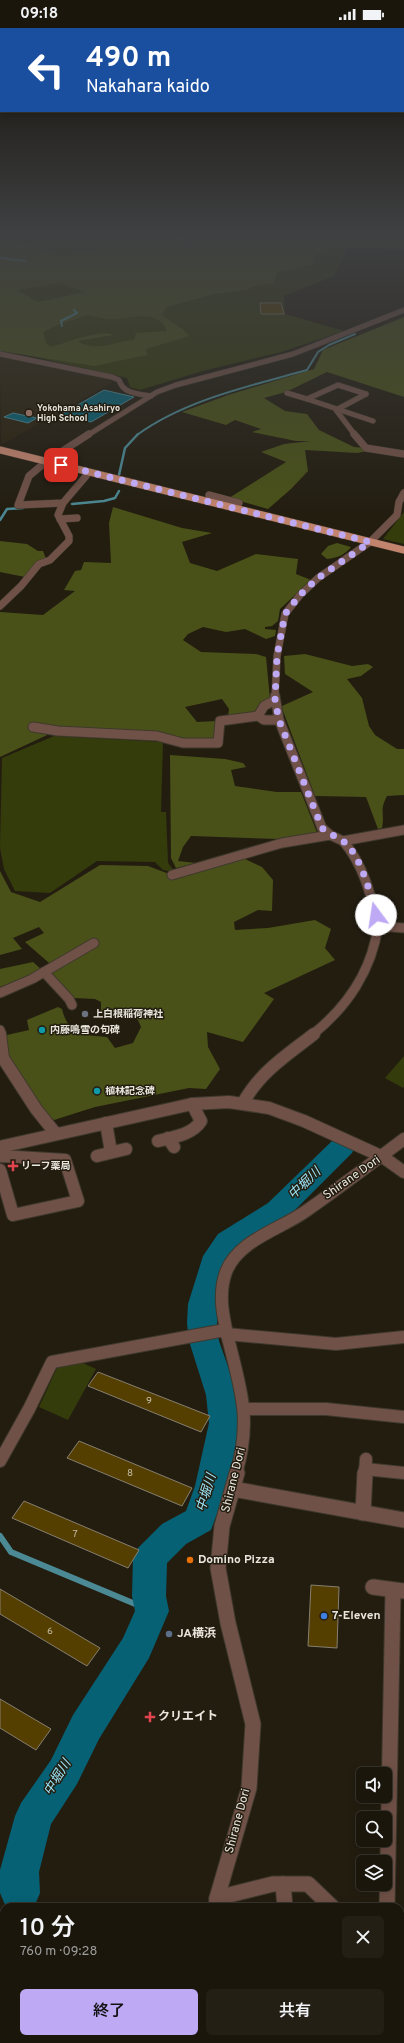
<!DOCTYPE html>
<html lang="ja">
<meta charset="utf-8">
<style>
body{margin:0;font-family:Overpass,"Noto Sans JP",sans-serif;background:#231f15;color:#f1f3f6;height:100vh;display:flex;flex-direction:column;font-size:15px;white-space:nowrap}
*{box-sizing:border-box;margin:0}
p{font-size:13px;color:#9f9f9d}
.icon{flex:none;width:22px;height:22px;fill:none;stroke:currentColor;stroke-width:2;stroke-linecap:round;stroke-linejoin:round}
.map{position:relative;flex:1;overflow:hidden}
.drawer{position:absolute;left:0px;top:1875px;width:404px;height:140px;display:flex;flex-direction:column;background:#1a160c;border-radius:12px 12px 0 0;box-shadow:0 2px 10px #0003,0 0 0 1px #38352d}
.drawer>*{flex:none}
.top-card{position:absolute;left:0px;top:0px;width:404px;height:84px;box-shadow:0 2px 10px #0003,0 0 0 1px #38352d;background:#1a4fa0;color:#fff;overflow:hidden}
.tools{position:absolute;left:356px;top:1739px;display:grid;gap:8px}
.tools a{display:grid;place-items:center;width:36px;height:36px;border-radius:6px;background:#1a160c;box-shadow:0 2px 10px #0003,0 0 0 1px #38352d;font-size:20px}
.pin{position:absolute;display:grid;place-items:center;width:34px;height:34px;color:#fff;margin:-17px;border-radius:8px;box-shadow:0 2px 6px #0006}
.me{position:absolute;width:44px;margin:-22px;rotate:346deg;stroke-linejoin:round;filter:drop-shadow(0 0 3px #0008)}
.turn{display:flex;align-items:center;gap:14px;height:84px;padding:0 20px;font-size:18px}
.turn .icon{width:52px;height:52px;stroke-width:2.5}
.turn b{display:block;font-size:28px;line-height:34px}
.round{display:grid;place-items:center;flex:none;width:42px;height:42px;border-radius:6px;background:#231f15}
.head{display:flex;align-items:center;justify-content:space-between;height:68px;padding:0 20px}
h1{font-size:24px;font-weight:600;line-height:30px}
.primary-button{display:flex;gap:8px;margin-top:auto;padding:8px 20px}
.primary-button a{flex:1;height:46px;border-radius:6px;background:#bea9f5;color:#111;font-size:16px;font-weight:600;line-height:46px;text-align:center}
.primary-button a+a{background:#231f15;color:#f1f3f6}
.status{display:flex;justify-content:space-between;align-items:center;height:28px;padding:0 20px;background:#1a160c;direction:ltr}
.status svg{height:11px;fill:currentColor}
.map>svg:first-child{display:block}
.built{fill:#2b230f}
.green{fill:#353c0c}
.forest{fill:#495118;fill-rule:evenodd}
.water{fill:#076174;stroke:#4b8994}
.lines{fill:none;stroke-linecap:round;stroke-linejoin:round}
.stream-far2{stroke:#4b8994;stroke-width:2}
.stream-far1{stroke:#4b8994;stroke-width:2.5}
.stream{stroke:#4b8994;stroke-width:6}
.river{fill:#076174;fill-rule:evenodd}
.building{fill:#553f00;stroke:#867f70}
.minor-far4-casing{stroke:#3f392d;stroke-width:6}
.minor-far3-casing{stroke:#3f392d;stroke-width:8}
.minor-far2-casing{stroke:#3f392d;stroke-width:11}
.minor-far1-casing{stroke:#3f392d;stroke-width:14}
.minor-casing{stroke:#3f392d;stroke-width:17}
.major-casing{stroke:#3f392d;stroke-width:8}
.minor-far4{stroke:#705147;stroke-width:5}
.minor-far3{stroke:#705147;stroke-width:7}
.minor-far2{stroke:#705147;stroke-width:9}
.minor-far1{stroke:#705147;stroke-width:12}
.minor{stroke:#705147;stroke-width:15}
.major{stroke:#c3846e;stroke-width:7}
.route{stroke:#bea9f5;stroke-width:7;stroke-dasharray:0 12.6}
.education-dot{fill:#8d6e63;stroke:#231d10;stroke-width:1.5}
.worship-dot{fill:#6b7280;stroke:#231d10;stroke-width:1.5}
.culture-dot{fill:#0f9aa8;stroke:#231d10;stroke-width:1.5}
.health-dot{fill:#e0444e;stroke:#231d10;stroke-width:1.5}
.food-dot{fill:#e8710a;stroke:#231d10;stroke-width:1.5}
.shop-dot{fill:#3f7fe0;stroke:#231d10;stroke-width:1.5}
.service-dot{fill:#5c6f8a;stroke:#231d10;stroke-width:1.5}
.labels{text-anchor:middle;dominant-baseline:central;stroke-width:3;stroke-linejoin:round;paint-order:stroke}
.far-poi-label{font-size:9px;font-weight:bold;fill:#eae6de;stroke:#231d10;text-anchor:start}
.poi-label{font-size:10px;font-weight:bold;fill:#eae6de;stroke:#231d10;text-anchor:start}
.near-number-label{font-size:10px;fill:#c5bca6}
.near-street-label{font-size:12px;fill:#eae6de;stroke:#231d10}
.near-poi-label{font-size:12px;font-weight:bold;fill:#eae6de;stroke:#231d10;text-anchor:start}
.near-water-label{font-size:13px;font-style:italic;fill:#9de6fa;stroke:#231d10}
</style>
<div class="status"><b>09:18</b><svg viewBox="0 0 49 12"><path d="M0 12V9h3v3zM5 12V6h3v6zM10 12V3h3v9zM15 12V0h3v12zM26 1h20v11H26zM47 4h2v5h-2z"/></svg></div>
<div class="map">
<svg width="404" height="2015" viewBox="0 0 404 2015">
<rect width="100%" height="100%" fill="#231d10"/>
<path class="built" d="M0,328L111,351L113,354L1,417Z"/>
<g class="green">
<path d="M0,206H404V222L347,220L334,248L284,268L285,286L344,303L281,324L203,343L140,362L130,359L127,350L123,349L0,321Z"/>
<path d="M404,484V516L383,511Z"/>
<path d="M54,708L163,714L161,784H166L168,835L175,844L163,842L155,834L97,833L50,865L15,863L4,841L0,820L2,730Z"/>
<path d="M404,1028V1058L403,1060L385,1050Z"/>
<path d="M83,1335L96,1341L68,1392L39,1379L57,1340Z"/>
</g>
<g class="forest">
<path d="M84,206H313L326,210L328,219L314,229L315,234L312,237L277,244L274,255L255,258L247,262L214,266L167,279L162,286C170,295 182,298 189,308L146,321L147,327L94,338L0,323V209L64,229L78,225L101,222ZM60,255L85,264L38,274L17,262ZM88,287C97,289 107,292 116,291C133,290 159,281 167,303L136,305L134,312C114,313 98,325 77,313L114,307C96,301 68,315 50,319L46,315L43,304L57,297Z"/>
<path d="M404,289V369L327,344L286,364L264,370L285,383L307,386L319,402L354,419L366,420L368,423L357,425L305,422L308,443L291,461L268,481L229,470L286,434L261,424L284,416L311,413H296L252,404L261,401L235,392L226,397L182,384L228,367L314,341L323,322Z"/>
<path d="M113,479L182,500L212,505L182,514L190,535L217,543L256,526L298,531L296,546L311,552L280,581L278,593L272,598L265,599V601L276,602L275,608L266,611L245,601L226,604L203,599L188,606L183,612L201,624L256,626L266,629L270,671C262,674 255,677 256,686L228,688L229,681L222,671L185,679L197,694L216,693V709L212,712L185,713L58,702L0,729V584L43,587L75,563L64,562L75,543L81,542L84,534L111,535L109,495Z"/>
<path d="M0,513L27,516L38,523H43L46,531L25,549L0,544Z"/>
<path d="M337,515L351,519C345,527 337,530 327,531L321,526L328,518Z"/>
<path d="M305,626L352,638L368,636L373,639L361,648L347,651L362,670L369,698L375,707L397,721H404V767L387,768C379,783 385,785 382,800L378,801L366,769L315,768L283,683L282,678L313,664L285,646L284,628Z"/>
<path d="M170,727L225,731L243,735L246,739L231,742L235,758L277,764H301L318,807L286,813L279,811L191,808L183,819L178,833L196,835L176,840L171,830Z"/>
<path d="M243,830L262,839L273,852L272,883L258,882L234,894L235,902L268,900L315,892L331,901L325,920L335,932L264,965L274,971L243,1014L207,1004L208,1019L220,1041L206,1061L189,1060L95,1079L54,1092L39,1080L5,1029L7,1007L29,1002L27,992L58,979L62,981C68,1007 84,1007 107,1009L115,1020L133,1015L141,999L138,992L129,986C115,987 114,993 101,983V974L95,971L74,970L49,945L56,941L25,914L44,905L39,899L13,910L22,921L0,927V843L11,864L40,874L100,837L148,838L177,849Z"/>
<path d="M33,934L42,942L0,959V941Z"/>
</g>
<g class="water">
<path d="M104,362L134,369L91,394L60,387Z"/>
<path d="M13,385L37,390L28,395L4,389Z"/>
</g>
<g class="lines">
<g class="stream-far2">
<path d="M174,206L184,212L186,216"/>
<path d="M0,230L25,233"/>
<path d="M62,298L61,293L77,285L74,282"/>
<path d="M137,407C185,372 250,358 307,342L318,324L329,317L355,306"/>
</g>
<g class="stream-far1">
<path d="M119,447L125,420L138,406"/>
<path d="M72,476L104,473L115,470L119,463"/>
<path d="M0,492L7,481L23,480"/>
</g>
<path class="stream" d="M0,1508L11,1524L152,1583"/>
<path class="river" d="M342,1110L352,1113L355,1119L352,1125L288,1189L238,1220L231,1230L218,1276L217,1295L219,1313L238,1367L241,1395L227,1458L211,1502L186,1516L167,1535L166,1568L169,1583L149,1630L99,1711L77,1756L51,1796L39,1844L40,1865L34,1879H6L0,1865V1842L15,1788L21,1775L51,1732L73,1687L123,1610L135,1583L132,1568L133,1530L138,1520L162,1496L186,1483L195,1458L209,1395L206,1367L189,1313L187,1295L188,1276L203,1228L218,1206L268,1175L332,1113Z"/>
</g>
<g class="building">
<path d="M260,275H281L284,286H261Z"/>
<path d="M98,1344L210,1388L201,1404L88,1358Z"/>
<path d="M79,1413L192,1460L182,1478L67,1430Z"/>
<path d="M24,1473L139,1522L128,1540L12,1490Z"/>
<path d="M311,1557L339,1559L337,1620L308,1618Z"/>
<path d="M0,1561L100,1620L87,1638L0,1586Z"/>
<path d="M0,1671L51,1701L36,1722L0,1700Z"/>
</g>
<g class="lines">
<g class="minor-far4-casing">
<g id="minor-far4">
<path d="M0,326L112,349L119,352C123,366 139,366 151,368"/>
<path d="M287,365L307,371"/>
<path d="M366,366L338,357L307,371L373,393"/>
<path d="M88,407L157,364L176,357L293,326L404,282"/>
<path d="M355,407L336,382L366,366"/>
</g>
</g>
<g class="minor-far3-casing">
<g id="minor-far3">
<path d="M354,406L366,420L404,426"/>
<path d="M86,448L63,475L18,477L29,448L47,433L89,406"/>
<path d="M209,467L239,475L232,479"/>
<path d="M60,491L77,490"/>
<path d="M0,578L21,558L39,536L50,532L69,513V508L58,487L63,475"/>
<path d="M275,669L277,628L285,586L300,567L318,550L370,514L397,487L399,474L404,465"/>
</g>
</g>
<g class="minor-far2-casing">
<g id="minor-far2">
<path d="M275,668L279,692L322,800L330,807L343,813L404,802"/>
<path d="M258,688L264,678L275,672"/>
<path d="M33,699L58,703L157,708L183,715H218L220,693L258,688L264,692H279"/>
<path d="M343,813C364,837 371,868 378,898L404,900"/>
<path d="M172,847L282,815L330,807"/>
<path d="M44,944L69,971L72,977"/>
<path d="M0,965L32,951L94,915"/>
<path d="M0,1002L1,1007"/>
<path d="M312,1007C347,979 372,942 378,898"/>
</g>
</g>
<g class="minor-far1-casing">
<g id="minor-far1">
<path d="M0,1006L3,1030L36,1081L56,1106"/>
<path d="M243,1075C260,1044 287,1027 314,1006"/>
<path d="M106,1095L111,1124"/>
<path d="M168,1110L174,1119"/>
<path d="M158,1113C173,1109 192,1107 201,1093L192,1076"/>
<path d="M0,1119L192,1076L229,1074L269,1080L304,1093L383,1129L404,1144"/>
<path d="M0,1128L65,1132L78,1173L13,1187L0,1142"/>
<path d="M97,1128L126,1121"/>
<path d="M226,1306L336,1316L404,1309"/>
<path d="M245,1381H326L404,1389"/>
<path d="M0,1433L29,1381L52,1334L225,1302"/>
<path d="M365,1441L404,1445"/>
<path d="M236,1446C252,1391 241,1363 228,1310C223,1288 218,1266 226,1244C238,1212 281,1201 306,1183C339,1160 372,1135 404,1111"/>
<path d="M365,1446L366,1431"/>
</g>
</g>
<g class="minor-casing">
<g id="minor">
<path d="M233,1461L404,1492"/>
<path d="M363,1485L365,1445"/>
<path d="M373,1559L404,1563"/>
<path d="M283,1856L285,1879"/>
<path d="M217,1870L273,1856H308L332,1879"/>
<path d="M216,1879L217,1870L249,1760L253,1696L228,1595L218,1540L222,1498L237,1445"/>
<path d="M387,1879L393,1563"/>
<path d="M400,1905L404,1906"/>
<path d="M167,2015L168,2011"/>
<path d="M322,2015L323,2011"/>
</g>
</g>
<g class="major-casing">
<path id="major" d="M0,422L404,522"/>
</g>
<use href="#minor-far4" class="minor-far4"/>
<use href="#minor-far3" class="minor-far3"/>
<use href="#minor-far2" class="minor-far2"/>
<use href="#minor-far1" class="minor-far1"/>
<use href="#minor" class="minor"/>
<use href="#major" class="major"/>
</g>
<linearGradient id="sky" x2="0" y2="1"><stop stop-color="#131009"/><stop offset="0.42" stop-color="#3f4042"/><stop offset="1" stop-color="#3f4042" stop-opacity="0"/></linearGradient>
<rect width="404" height="488" fill="url(#sky)"/>
<g class="lines">
<path class="route" d="M61,437L370,514L318,550L300,567L285,586L277,628L275,672L279,692L322,800C329,806 336,808 343,813C360,825 371,867 376,887"/>
</g>
<circle class="education-dot" cx="29" cy="385" r="4"/>
<circle class="worship-dot" cx="85" cy="986" r="4"/>
<g class="culture-dot">
<circle cx="42" cy="1002" r="4"/>
<circle cx="97" cy="1063" r="4"/>
</g>
<g class="health-dot">
<path d="M11 1132h4v4h4v4h-4v4h-4v-4h-4v-4h4z"/>
<path d="M148 1683h4v4h4v4h-4v4h-4v-4h-4v-4h4z"/>
</g>
<circle class="food-dot" cx="190" cy="1532" r="4"/>
<circle class="shop-dot" cx="324" cy="1588" r="4"/>
<circle class="service-dot" cx="169" cy="1606" r="4"/>
<g class="labels">
<g class="far-poi-label">
<text x="37" y="380">Yokohama Asahiryo<tspan x="37" dy="10">High School</tspan></text>
</g>
<g class="poi-label">
<text x="93" y="986">上白根稲荷神社</text>
<text x="50" y="1002">内藤鳴雪の句碑</text>
<text x="105" y="1063">植林記念碑</text>
<text x="21" y="1138">リーフ薬局</text>
</g>
<g class="near-number-label">
<text x="149" y="1373">9</text>
<text x="130" y="1445">8</text>
<text x="75" y="1506">7</text>
<text x="50" y="1603">6</text>
</g>
<g class="near-street-label">
<text transform="translate(352 1150) rotate(-35)">Shirane Dori</text>
<text transform="translate(234 1452) rotate(-76)">Shirane Dori</text>
<text transform="translate(238 1793) rotate(-75)">Shirane Dori</text>
</g>
<g class="near-poi-label">
<text x="198" y="1532">Domino Pizza</text>
<text x="332" y="1588">7-Eleven</text>
<text x="177" y="1606">JA横浜</text>
<text x="158" y="1689">クリエイト</text>
</g>
<g class="near-water-label">
<text transform="translate(305 1156) rotate(-44)">中堀川</text>
<text transform="translate(207 1465) rotate(-73)">中堀川</text>
<text transform="translate(58 1750) rotate(-58)">中堀川</text>
</g>
</g>
</svg>
<div class="tools">
<a><svg class="icon" aria-label="sound" viewBox="0 0 24 24"><path d="M4 9h4l5-4v14l-5-4H4zM17 9q2 3 0 6"/></svg></a>
<a><svg class="icon" aria-label="search" viewBox="0 0 24 24"><circle cx="10" cy="10" r="6"/><path d="M15 15l6 6"/></svg></a>
<a><svg class="icon" aria-label="layers" viewBox="0 0 24 24"><path d="M12 4l9 5-9 5-9-5zM3 14l9 5 9-5"/></svg></a>
</div>
<div class="pin" style="left:61px;top:437px;background:#d93025"><svg class="icon" aria-label="arrive" viewBox="0 0 24 24"><path d="M6 21V4h12l-3 4 3 4H6"/></svg></div>
<svg class="me" style="left:376px;top:887px" viewBox="-20 -20 40 40"><circle r="19" fill="#fff"/><path d="M0-13L10 11 0 6-10 11z" fill="#bea9f5"/></svg>
<div class="top-card">
<div class="turn"><svg class="icon" aria-label="left" viewBox="0 0 24 24"><path d="M17 20v-9H6M10 6l-5 5 5 5"/></svg><div><b>490 m</b>Nakahara kaido</div></div>
</div>
<section class="drawer">
<div class="head"><div><h1>10 分</h1><p>760 m · 09:28</p></div><a class="round"><svg class="icon" aria-label="close" viewBox="0 0 24 24"><path d="M6 6l12 12M18 6L6 18"/></svg></a></div>
<div class="primary-button"><a>終了</a><a>共有</a></div>
</section>
</div>
